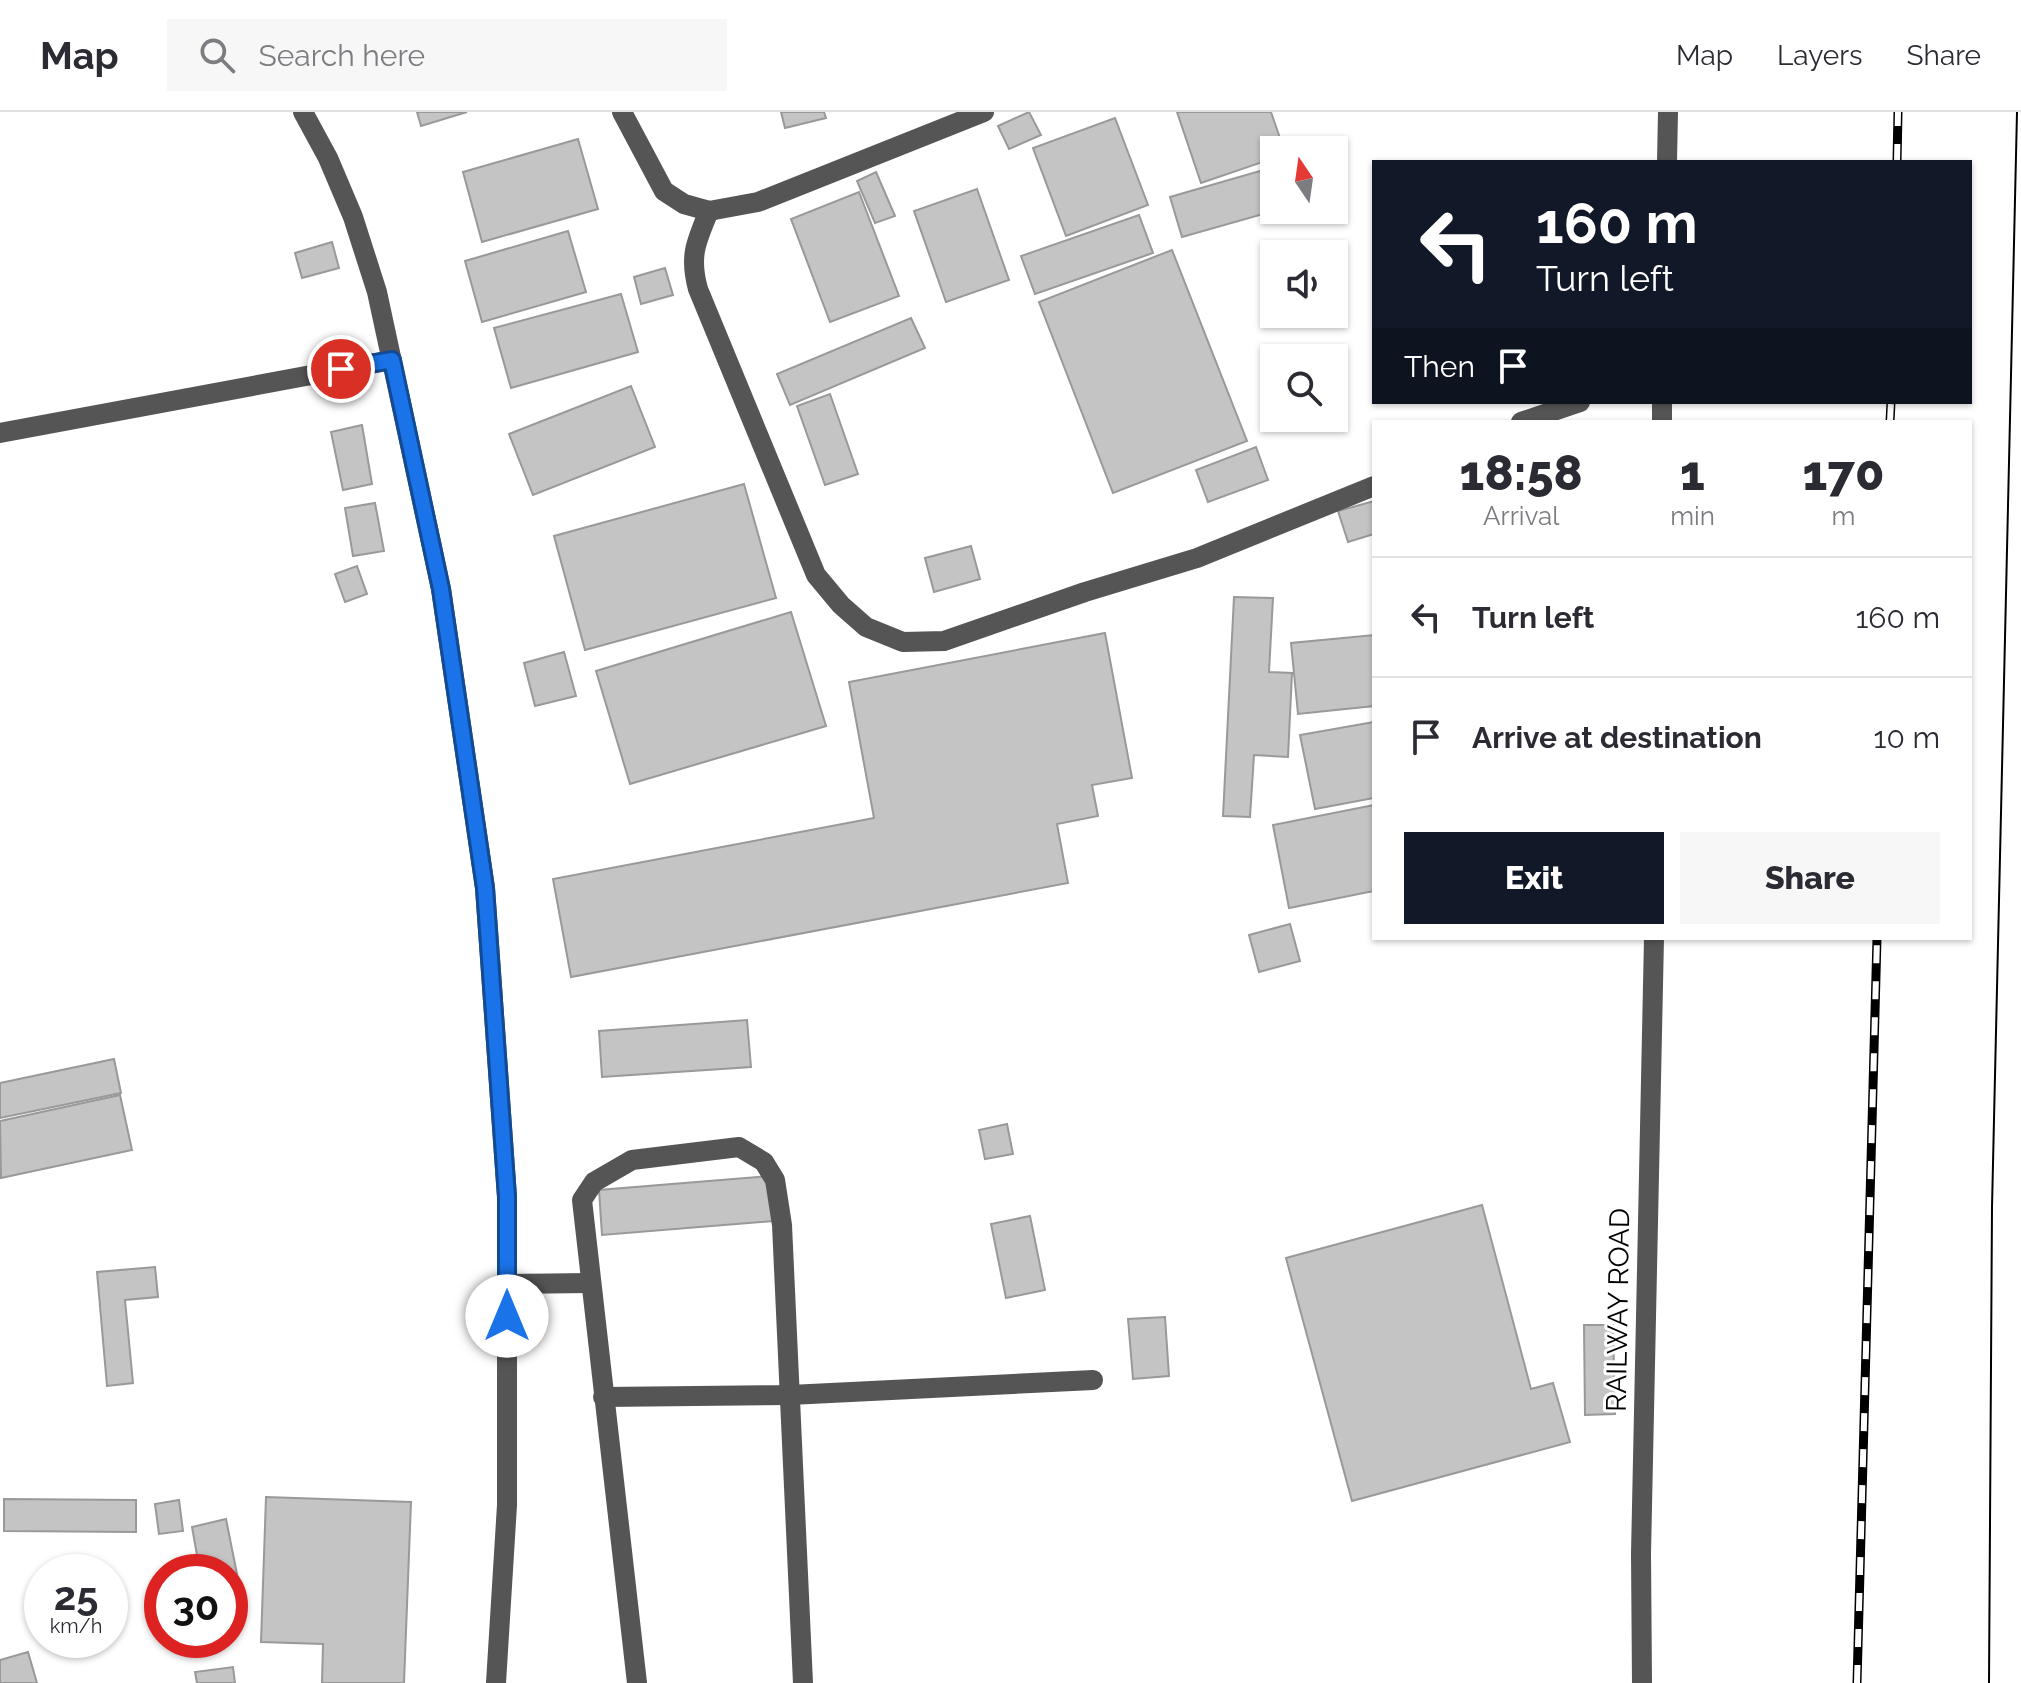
<!DOCTYPE html>
<style>
body{margin:0;font-family:Raleway,sans-serif;background:#f7f7f7;color:#2b2b33;height:100vh;display:flex;flex-direction:column;font-size:30px;white-space:nowrap}
*{box-sizing:border-box;margin:0}
p{font-size:26px;color:#7c7c81}
.icon{flex:none;width:44px;height:44px;fill:none;stroke:currentColor;stroke-width:2;stroke-linecap:round;stroke-linejoin:round}
.map{position:relative;flex:1;overflow:hidden}
.side{position:absolute;left:1372px;top:308px;width:600px;height:520px;display:flex;flex-direction:column;background:#fff;border-radius:0px;box-shadow:0 2px 6px #0004}
.side>*{flex:none}
.top-card{position:absolute;left:1372px;top:48px;width:600px;height:244px;border-radius:0px;box-shadow:0 2px 6px #0004;background:#111827;color:#fff;overflow:hidden}
.needle{width:52px;rotate:347deg}
.tools{position:absolute;left:1260px;top:24px;display:grid;gap:16px}
.tools a{display:grid;place-items:center;width:88px;height:88px;border-radius:0px;background:#fff;box-shadow:0 2px 6px #0004;font-size:40px}
.speed{position:absolute;left:24px;top:1442px;display:flex;gap:16px;font-size:40px;font-weight:700;text-align:center}
.speed>*{display:grid;place-content:center;width:104px;height:104px;border-radius:50%;background:#fff;box-shadow:0 2px 6px #0004;line-height:1}
.speed small{font-size:20px;font-weight:400}
.speed .limit{border:12px solid #d22;background:#fff;color:#111}
.pin{position:absolute;display:grid;place-items:center;width:68px;height:68px;color:#fff;margin:-34px;border:4px solid #fff;border-radius:50%;box-shadow:0 2px 8px #0007}
.me{position:absolute;width:88px;margin:-44px;rotate:0deg;stroke-linejoin:round;filter:drop-shadow(0 0 6px #0008)}
.turn{display:flex;align-items:center;gap:28px;height:168px;padding:0 32px;font-size:36px}
.turn .icon{width:104px;height:104px;stroke-width:2.5}
.turn b{display:block;font-size:56px;line-height:68px}
.then{display:flex;align-items:center;height:76px;padding:0 32px;background:#0003;gap:16px;font-size:30px}
.eta{display:flex;justify-content:space-evenly;align-items:center;height:136px;text-align:center}
.eta b{font-size:48px;font-weight:800;line-height:56px}
.button{display:flex;gap:16px;margin-top:auto;padding:16px 32px}
.button a{flex:1;height:92px;border-radius:0px;background:#111827;color:#fff;font-size:32px;font-weight:800;line-height:92px;text-align:center}
.button a+a{background:#f7f7f7;color:#2b2b33}
ul{padding:0;list-style:none}
li{display:flex;align-items:center;gap:24px;height:120px;padding:0 32px;border-top:2px solid #e1e1e2}
li div{flex:1}
li b{display:block;font-size:30px}
li em{font-style:normal}
header{display:flex;align-items:center;gap:48px;box-sizing:border-box;height:112px;padding:0 40px;background:#fff;border-bottom:2px solid #e1e1e2}
header strong{font-size:38px}
nav{display:flex;gap:44px;margin-inline-start:auto;font-size:28px}
.search{width:560px;height:72px;background:#f7f7f7;display:flex;align-items:center;gap:20px;box-sizing:border-box;padding:0 28px;border-radius:0px;color:#7c7c81;font-size:30px}
.map>svg:first-child{display:block}
.building{fill:#c4c4c4;stroke:#999;stroke-width:2}
.lines{fill:none;stroke-linecap:round;stroke-linejoin:round}
.minor{stroke:#555;stroke-width:20}
.tram{stroke:#000;stroke-width:2}
.rail-casing{stroke:#000;stroke-width:9}
.rail{stroke:#fff;stroke-width:6;stroke-dasharray:18;stroke-linecap:butt}
.route-casing{stroke:#114b97;stroke-width:20}
.route{stroke:#1a73e8;stroke-width:14}
.labels{text-anchor:middle;dominant-baseline:central;stroke-width:6;stroke-linejoin:round;paint-order:stroke}
.street-label{font-size:28px;fill:#000;stroke:#fff}
</style>
<header>
<strong>Map</strong>
<div class="search"><svg class="icon" aria-label="search" viewBox="0 0 24 24"><circle cx="10" cy="10" r="6"/><path d="M15 15l6 6"/></svg>Search here</div>
<nav><a>Map</a><a>Layers</a><a>Share</a></nav>
</header>
<div class="map">
<svg width="2021" height="1571" viewBox="0 0 2021 1571">
<rect width="100%" height="100%" fill="#fff"/>
<g class="building">
<path d="M417,0H467L421,14Z"/>
<path d="M781,0H824L826,6L785,16Z"/>
<path d="M1029,0L1041,23L1009,37L998,14Z"/>
<path d="M1177,0H1271L1284,38H1274V46L1201,71Z"/>
<path d="M1115,6L1148,93L1066,124L1033,36Z"/>
<path d="M578,27L598,97L482,130L463,60Z"/>
<path d="M1274,55V98H1277L1182,125L1170,85Z"/>
<path d="M876,60L895,104L875,111L857,69Z"/>
<path d="M977,77L1009,168L946,190L914,99Z"/>
<path d="M859,80L899,184L830,210L791,107Z"/>
<path d="M1139,103L1153,141L1035,182L1021,144Z"/>
<path d="M568,119L586,180L482,210L465,149Z"/>
<path d="M332,130L339,156L302,166L295,141Z"/>
<path d="M1172,138L1247,329L1113,381L1039,190Z"/>
<path d="M665,156L673,183L641,192L634,165Z"/>
<path d="M621,182L638,240L511,276L494,216Z"/>
<path d="M911,206L925,236L790,293L777,262Z"/>
<path d="M631,274L655,335L533,383L509,322Z"/>
<path d="M830,282L858,362L825,373L797,294Z"/>
<path d="M362,313L372,372L343,378L331,320Z"/>
<path d="M1256,335L1268,368L1208,390L1196,358Z"/>
<path d="M744,372L776,486L585,538L554,424Z"/>
<path d="M1374,389V422L1348,430L1338,399Z"/>
<path d="M375,391L384,439L353,444L345,396Z"/>
<path d="M971,434L980,467L934,480L925,446Z"/>
<path d="M357,454L367,482L345,490L335,462Z"/>
<path d="M1234,485L1273,486L1269,560L1292,561L1288,645L1254,643L1250,705L1223,704Z"/>
<path d="M791,500L826,614L630,672L596,559Z"/>
<path d="M1105,521L1132,666L1092,673L1098,704L1057,712L1068,771L571,865L553,767L874,706L849,570Z"/>
<path d="M1374,523V594L1298,602L1291,531Z"/>
<path d="M564,540L576,584L535,594L524,551Z"/>
<path d="M1374,610V686L1315,697L1300,623Z"/>
<path d="M1374,693V779L1289,796L1273,713Z"/>
<path d="M1290,812L1300,849L1259,860L1249,823Z"/>
<path d="M747,908L751,955L602,965L599,919Z"/>
<path d="M114,947L121,981L0,1006V971Z"/>
<path d="M120,983L132,1038L1,1066L0,1009Z"/>
<path d="M1007,1012L1013,1042L985,1047L979,1018Z"/>
<path d="M769,1064L773,1109L602,1123L599,1078Z"/>
<path d="M1482,1093L1531,1277L1553,1271L1570,1330L1352,1389L1286,1146Z"/>
<path d="M1030,1104L1045,1178L1006,1186L991,1112Z"/>
<path d="M155,1155L158,1185L125,1188L133,1271L107,1274L97,1160Z"/>
<path d="M1165,1205L1169,1264L1133,1267L1128,1207Z"/>
<path d="M1584,1213H1613L1615,1302L1585,1303Z"/>
<path d="M266,1385L411,1390L404,1571H322L323,1532L261,1530Z"/>
<path d="M4,1387L136,1388V1420L4,1419Z"/>
<path d="M179,1388L183,1419L159,1422L155,1392Z"/>
<path d="M226,1407L244,1497L230,1500V1460H200L192,1415Z"/>
<path d="M28,1540L37,1571H0V1548Z"/>
<path d="M233,1555L235,1571H197L195,1560Z"/>
</g>
<g class="lines">
<g class="minor">
<path d="M303,0L328,46L353,105L377,180L441,477L485,776L507,1085V1393L496,1571"/>
<path d="M622,0L664,79L684,92L709,99L758,90L984,0"/>
<path d="M1667,50L1668,0"/>
<path d="M709,99C696,130 689,144 698,177L816,463L841,493L866,515L903,530L944,529L1085,480L1197,446L1374,374"/>
<path d="M1521,310L1580,290"/>
<path d="M1662,310V290"/>
<path d="M0,321L392,248"/>
<path d="M507,1172L590,1171"/>
<path d="M603,1285L790,1283L1093,1268"/>
<path d="M637,1571L582,1088L594,1070L632,1048L739,1035L764,1050L775,1068L782,1113L803,1571"/>
<path d="M1642,1571L1641,1442L1654,826"/>
</g>
<path class="tram" d="M1989,1571L1992,1095L2017,0"/>
<g class="rail-casing">
<g id="rail">
<path d="M1897,50L1898,0"/>
<path d="M1890,310L1891,290"/>
<path d="M1857,1571L1877,826"/>
</g>
</g>
<use href="#rail" class="rail"/>
</g>
<g class="lines">
<g class="route-casing">
<path id="route" d="M341,257L392,248L441,477L485,776L507,1085V1204"/>
</g>
<use href="#route" class="route"/>
</g>
<g class="labels">
<g class="street-label">
<text transform="translate(1618 1198) rotate(-89)">RAILWAY ROAD</text>
</g>
</g>
</svg>
<div class="tools">
<a><svg class="needle" viewBox="-14 -14 28 28"><path d="M0-13l5 13h-10z" fill="#e53935"/><path d="M0 13l5-13h-10z" fill="#7c7c81"/></svg></a>
<a><svg class="icon" aria-label="sound" viewBox="0 0 24 24"><path d="M4 9h4l5-4v14l-5-4H4zM17 9q2 3 0 6"/></svg></a>
<a><svg class="icon" aria-label="search" viewBox="0 0 24 24"><circle cx="10" cy="10" r="6"/><path d="M15 15l6 6"/></svg></a>
</div>
<div class="speed"><div>25<small>km/h</small></div><div class="limit">30</div></div>
<div class="pin" style="left:341px;top:257px;background:#d93025"><svg class="icon" aria-label="arrive" viewBox="0 0 24 24"><path d="M6 21V4h12l-3 4 3 4H6"/></svg></div>
<svg class="me" style="left:507px;top:1204px" viewBox="-20 -20 40 40"><circle r="19" fill="#fff"/><path d="M0-13L10 11 0 6-10 11z" fill="#1a73e8"/></svg>
<div class="top-card">
<div class="turn"><svg class="icon" aria-label="left" viewBox="0 0 24 24"><path d="M17 20v-9H6M10 6l-5 5 5 5"/></svg><div><b>160 m</b>Turn left</div></div>
<div class="then">Then<svg class="icon" aria-label="arrive" viewBox="0 0 24 24"><path d="M6 21V4h12l-3 4 3 4H6"/></svg></div>
</div>
<section class="side">
<div class="eta">
<div><b>18:58</b><p>Arrival</p></div>
<div><b>1</b><p>min</p></div>
<div><b>170</b><p>m</p></div>
</div>
<ul>
<li><svg class="icon" aria-label="left" viewBox="0 0 24 24"><path d="M17 20v-9H6M10 6l-5 5 5 5"/></svg><div><b>Turn left</b></div><em>160 m</em></li>
<li><svg class="icon" aria-label="arrive" viewBox="0 0 24 24"><path d="M6 21V4h12l-3 4 3 4H6"/></svg><div><b>Arrive at destination</b></div><em>10 m</em></li>
</ul>
<div class="button"><a>Exit</a><a>Share</a></div>
</section>
</div>
